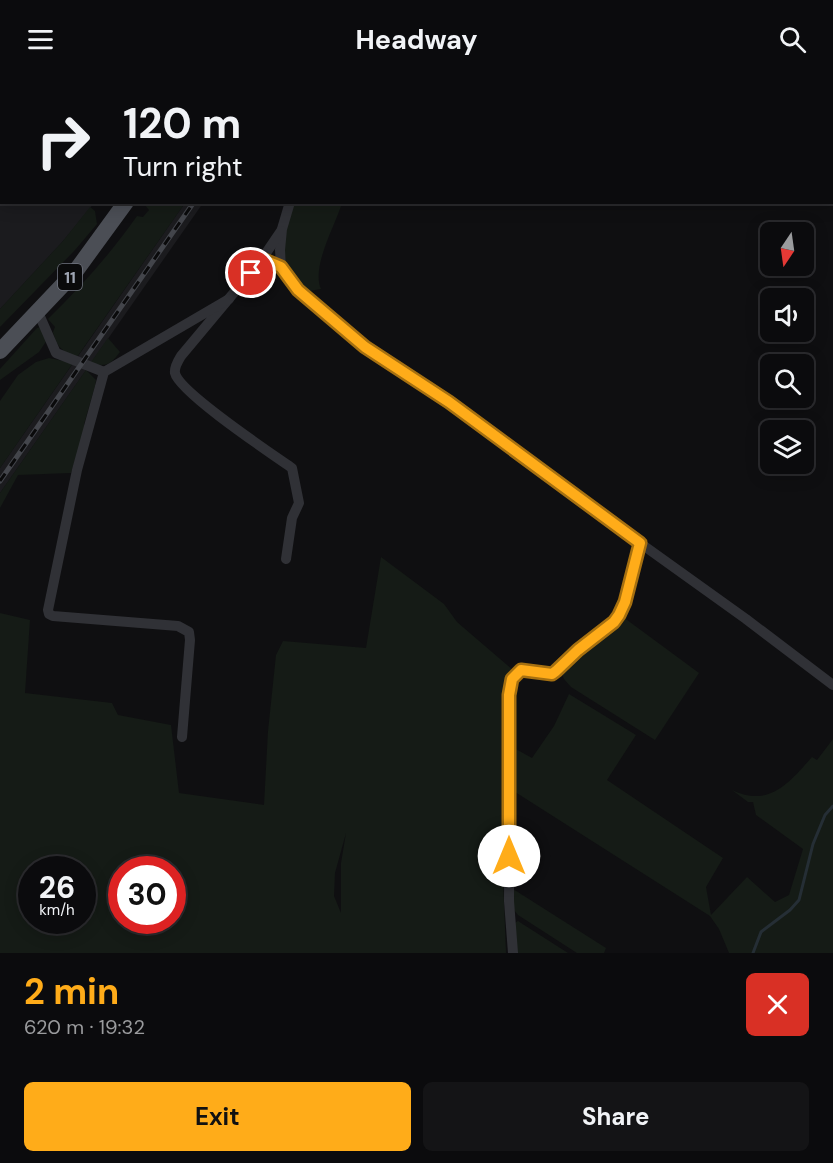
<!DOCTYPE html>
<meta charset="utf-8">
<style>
body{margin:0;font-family:"DM Sans",sans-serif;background:#141416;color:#f1f3f6;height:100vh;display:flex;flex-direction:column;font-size:22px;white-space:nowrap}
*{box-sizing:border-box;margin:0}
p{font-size:20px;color:#9a9b9d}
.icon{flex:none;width:33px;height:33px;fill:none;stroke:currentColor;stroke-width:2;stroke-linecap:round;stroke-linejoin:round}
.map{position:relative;height:875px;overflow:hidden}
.sheet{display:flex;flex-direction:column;background:#0b0b0d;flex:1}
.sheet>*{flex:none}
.hud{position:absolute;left:0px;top:0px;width:834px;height:126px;box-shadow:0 3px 15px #0003,0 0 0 2px #2b2b2e;background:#0b0b0d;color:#f1f3f6;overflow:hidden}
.needle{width:39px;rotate:193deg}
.tools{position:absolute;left:760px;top:144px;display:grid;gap:12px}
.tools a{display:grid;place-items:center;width:54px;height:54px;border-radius:9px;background:#0b0b0d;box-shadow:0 3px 15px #0003,0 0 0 2px #2b2b2e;font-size:30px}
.speed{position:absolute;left:18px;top:778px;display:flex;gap:12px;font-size:30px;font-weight:700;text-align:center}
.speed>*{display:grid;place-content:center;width:78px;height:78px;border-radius:50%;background:#0b0b0d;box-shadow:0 3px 15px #0003,0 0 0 2px #2b2b2e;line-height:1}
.speed small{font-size:15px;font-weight:400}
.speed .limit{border:9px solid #d22;background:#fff;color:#111}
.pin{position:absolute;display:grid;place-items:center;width:51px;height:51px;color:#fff;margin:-26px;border:3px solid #fff;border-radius:50%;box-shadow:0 2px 6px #0007}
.me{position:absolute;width:66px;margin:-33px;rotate:0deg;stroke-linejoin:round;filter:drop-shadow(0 0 4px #0008)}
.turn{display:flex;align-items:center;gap:21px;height:126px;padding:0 24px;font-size:27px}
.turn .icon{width:78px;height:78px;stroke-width:2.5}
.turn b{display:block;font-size:42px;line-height:51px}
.round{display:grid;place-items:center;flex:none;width:63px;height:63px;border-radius:9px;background:#141416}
.head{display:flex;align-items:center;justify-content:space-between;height:102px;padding:0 24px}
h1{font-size:36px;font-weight:700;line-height:45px;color:#ffac19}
.primary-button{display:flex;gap:12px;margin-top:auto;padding:12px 24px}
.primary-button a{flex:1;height:69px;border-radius:9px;background:#ffac19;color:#111;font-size:24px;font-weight:700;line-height:69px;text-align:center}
.primary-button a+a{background:#141416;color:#f1f3f6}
header{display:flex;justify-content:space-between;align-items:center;height:78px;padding:0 24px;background:#0b0b0d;font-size:27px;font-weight:700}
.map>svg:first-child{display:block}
.built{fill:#1b1b1e}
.green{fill:#151b16;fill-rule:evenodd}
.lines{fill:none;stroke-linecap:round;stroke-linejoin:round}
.stream{stroke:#252e35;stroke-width:3}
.minor{stroke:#303136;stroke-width:10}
.primary{stroke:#4b4e55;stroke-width:16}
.rail-casing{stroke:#43454b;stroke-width:5}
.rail{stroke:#0a0a0b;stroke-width:3;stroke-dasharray:9;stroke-linecap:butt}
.route-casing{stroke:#a67010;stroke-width:15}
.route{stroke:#ffac19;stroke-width:10}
.labels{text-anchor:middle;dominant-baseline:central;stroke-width:6;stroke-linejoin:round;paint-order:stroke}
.shield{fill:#0a0a0b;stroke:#727681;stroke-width:1.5}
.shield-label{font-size:16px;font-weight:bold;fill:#9fa5b3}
</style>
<header><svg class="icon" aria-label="menu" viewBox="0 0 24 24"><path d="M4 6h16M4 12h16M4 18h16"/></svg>Headway<svg class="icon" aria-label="search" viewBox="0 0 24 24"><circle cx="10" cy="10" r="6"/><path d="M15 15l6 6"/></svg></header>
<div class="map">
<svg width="833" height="875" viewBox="0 0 833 875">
<rect width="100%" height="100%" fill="#0f0f11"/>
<g class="built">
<path d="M0,0L94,1L2,2V124L94,125L63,163L0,231Z"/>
<path d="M185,125H203L0,415V390Z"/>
</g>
<g class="green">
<path d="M147,125H185L77,279C62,274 57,269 53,254L55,249L48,241C80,210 112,174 137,138L143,139L149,132L145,127Z"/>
<path d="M293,125H342C335,148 311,189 321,211L304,214L287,191L283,164Z"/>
<path d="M90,129L95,133L97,146L75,172L0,249V231L63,163Z"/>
<path d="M41,249L47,262L39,274L0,302V291L37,250Z"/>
<path d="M108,260L120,274C112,285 105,291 91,284Z"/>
<path d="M49,280L73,285L0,390V323L18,297L36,284Z"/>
<path d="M86,292L96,302L95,308L84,346L85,351L71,395L18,397L0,430V415Z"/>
<path d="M381,479L444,526L457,544L513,592L505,615L504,629L503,800L506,875H0V535L30,542L25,615L112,625L118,637L171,647L179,715L264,727L268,653L276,577L283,563L366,570ZM346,755L341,785V835L334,818L335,795ZM32,792H82V843H32ZM122,792H172V843H122Z"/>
<path d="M623,539L699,595L655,662L571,609L564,601L562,596L578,577Z"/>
<path d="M569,616L636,657L607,702L723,780L706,809L711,837L747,799L775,824L789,817L803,771L756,737L753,724H748L732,712C769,730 789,705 812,679L817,682L833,661V875H729L719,851L710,838L512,712L514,670L532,680L554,648Z"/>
<path d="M513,811L606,870L604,875H577L518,837L514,832Z"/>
<path d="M518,843L521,845L568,875H515V845Z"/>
</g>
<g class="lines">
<g class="stream">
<path d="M435,0L438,2"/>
<path d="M534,2L535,0"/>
<path d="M753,875L761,854L790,832L799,822L813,766L825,737L833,728"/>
</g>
<g class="minor">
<path d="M289,0L291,2"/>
<path d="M290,124L282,151L280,172L281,189L298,212L365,269L449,324L640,465L625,524L619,537L614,544L578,572L556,593L552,596C534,595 519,583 510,605L509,823L513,875"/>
<path d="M281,153L262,181L281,189"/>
<path d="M262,181L181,278C178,283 174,289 175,295C179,314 272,376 292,390L299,425L292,440L286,481"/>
<path d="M38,234L56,275L104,294"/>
<path d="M640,465L746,541L833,607"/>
<path d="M182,659L190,562L189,554L178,548L53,538L49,536L48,532L77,392L104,294L229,221"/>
</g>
<g class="primary">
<path d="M210,2L211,0"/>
<path d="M0,273L75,194L126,124"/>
</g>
<g class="rail-casing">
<g id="rail">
<path d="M279,2L280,0"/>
<path d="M0,403L194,124"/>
</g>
</g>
<use href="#rail" class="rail"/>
</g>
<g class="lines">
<g class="route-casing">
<path id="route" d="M251,195L262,181L281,189L298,212L365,269L449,324L640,465L625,524L619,537L614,544L578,572L556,593L552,596L521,592L512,601L509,617V778"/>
</g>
<use href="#route" class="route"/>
</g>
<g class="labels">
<rect class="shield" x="58" y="186" width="24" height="26" rx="4.5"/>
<g class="shield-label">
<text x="70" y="199">11</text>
</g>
</g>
</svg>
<div class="tools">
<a><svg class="needle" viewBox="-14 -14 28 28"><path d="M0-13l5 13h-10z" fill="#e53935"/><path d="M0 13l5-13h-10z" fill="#9a9b9d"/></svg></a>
<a><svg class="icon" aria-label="sound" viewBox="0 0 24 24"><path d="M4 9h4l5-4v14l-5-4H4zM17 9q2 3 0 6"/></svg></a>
<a><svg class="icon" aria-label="search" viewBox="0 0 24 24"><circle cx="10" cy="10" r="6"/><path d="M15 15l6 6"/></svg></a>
<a><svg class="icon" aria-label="layers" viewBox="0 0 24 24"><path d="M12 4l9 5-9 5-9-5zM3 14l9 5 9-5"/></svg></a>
</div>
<div class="speed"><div>26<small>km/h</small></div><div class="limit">30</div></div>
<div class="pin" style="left:251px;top:195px;background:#d93025"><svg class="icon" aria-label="arrive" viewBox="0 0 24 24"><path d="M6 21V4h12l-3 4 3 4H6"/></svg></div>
<svg class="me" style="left:509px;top:778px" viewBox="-20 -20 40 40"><circle r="19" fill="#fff"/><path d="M0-13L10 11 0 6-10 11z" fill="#ffac19"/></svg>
<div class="hud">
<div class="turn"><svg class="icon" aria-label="right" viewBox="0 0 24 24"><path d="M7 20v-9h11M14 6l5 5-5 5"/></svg><div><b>120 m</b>Turn right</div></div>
</div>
</div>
<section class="sheet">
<div class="head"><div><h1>2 min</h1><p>620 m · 19:32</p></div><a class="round" style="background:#d93025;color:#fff"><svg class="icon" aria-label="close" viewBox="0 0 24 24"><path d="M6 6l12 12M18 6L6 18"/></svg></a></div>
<div class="primary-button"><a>Exit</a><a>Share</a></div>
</section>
